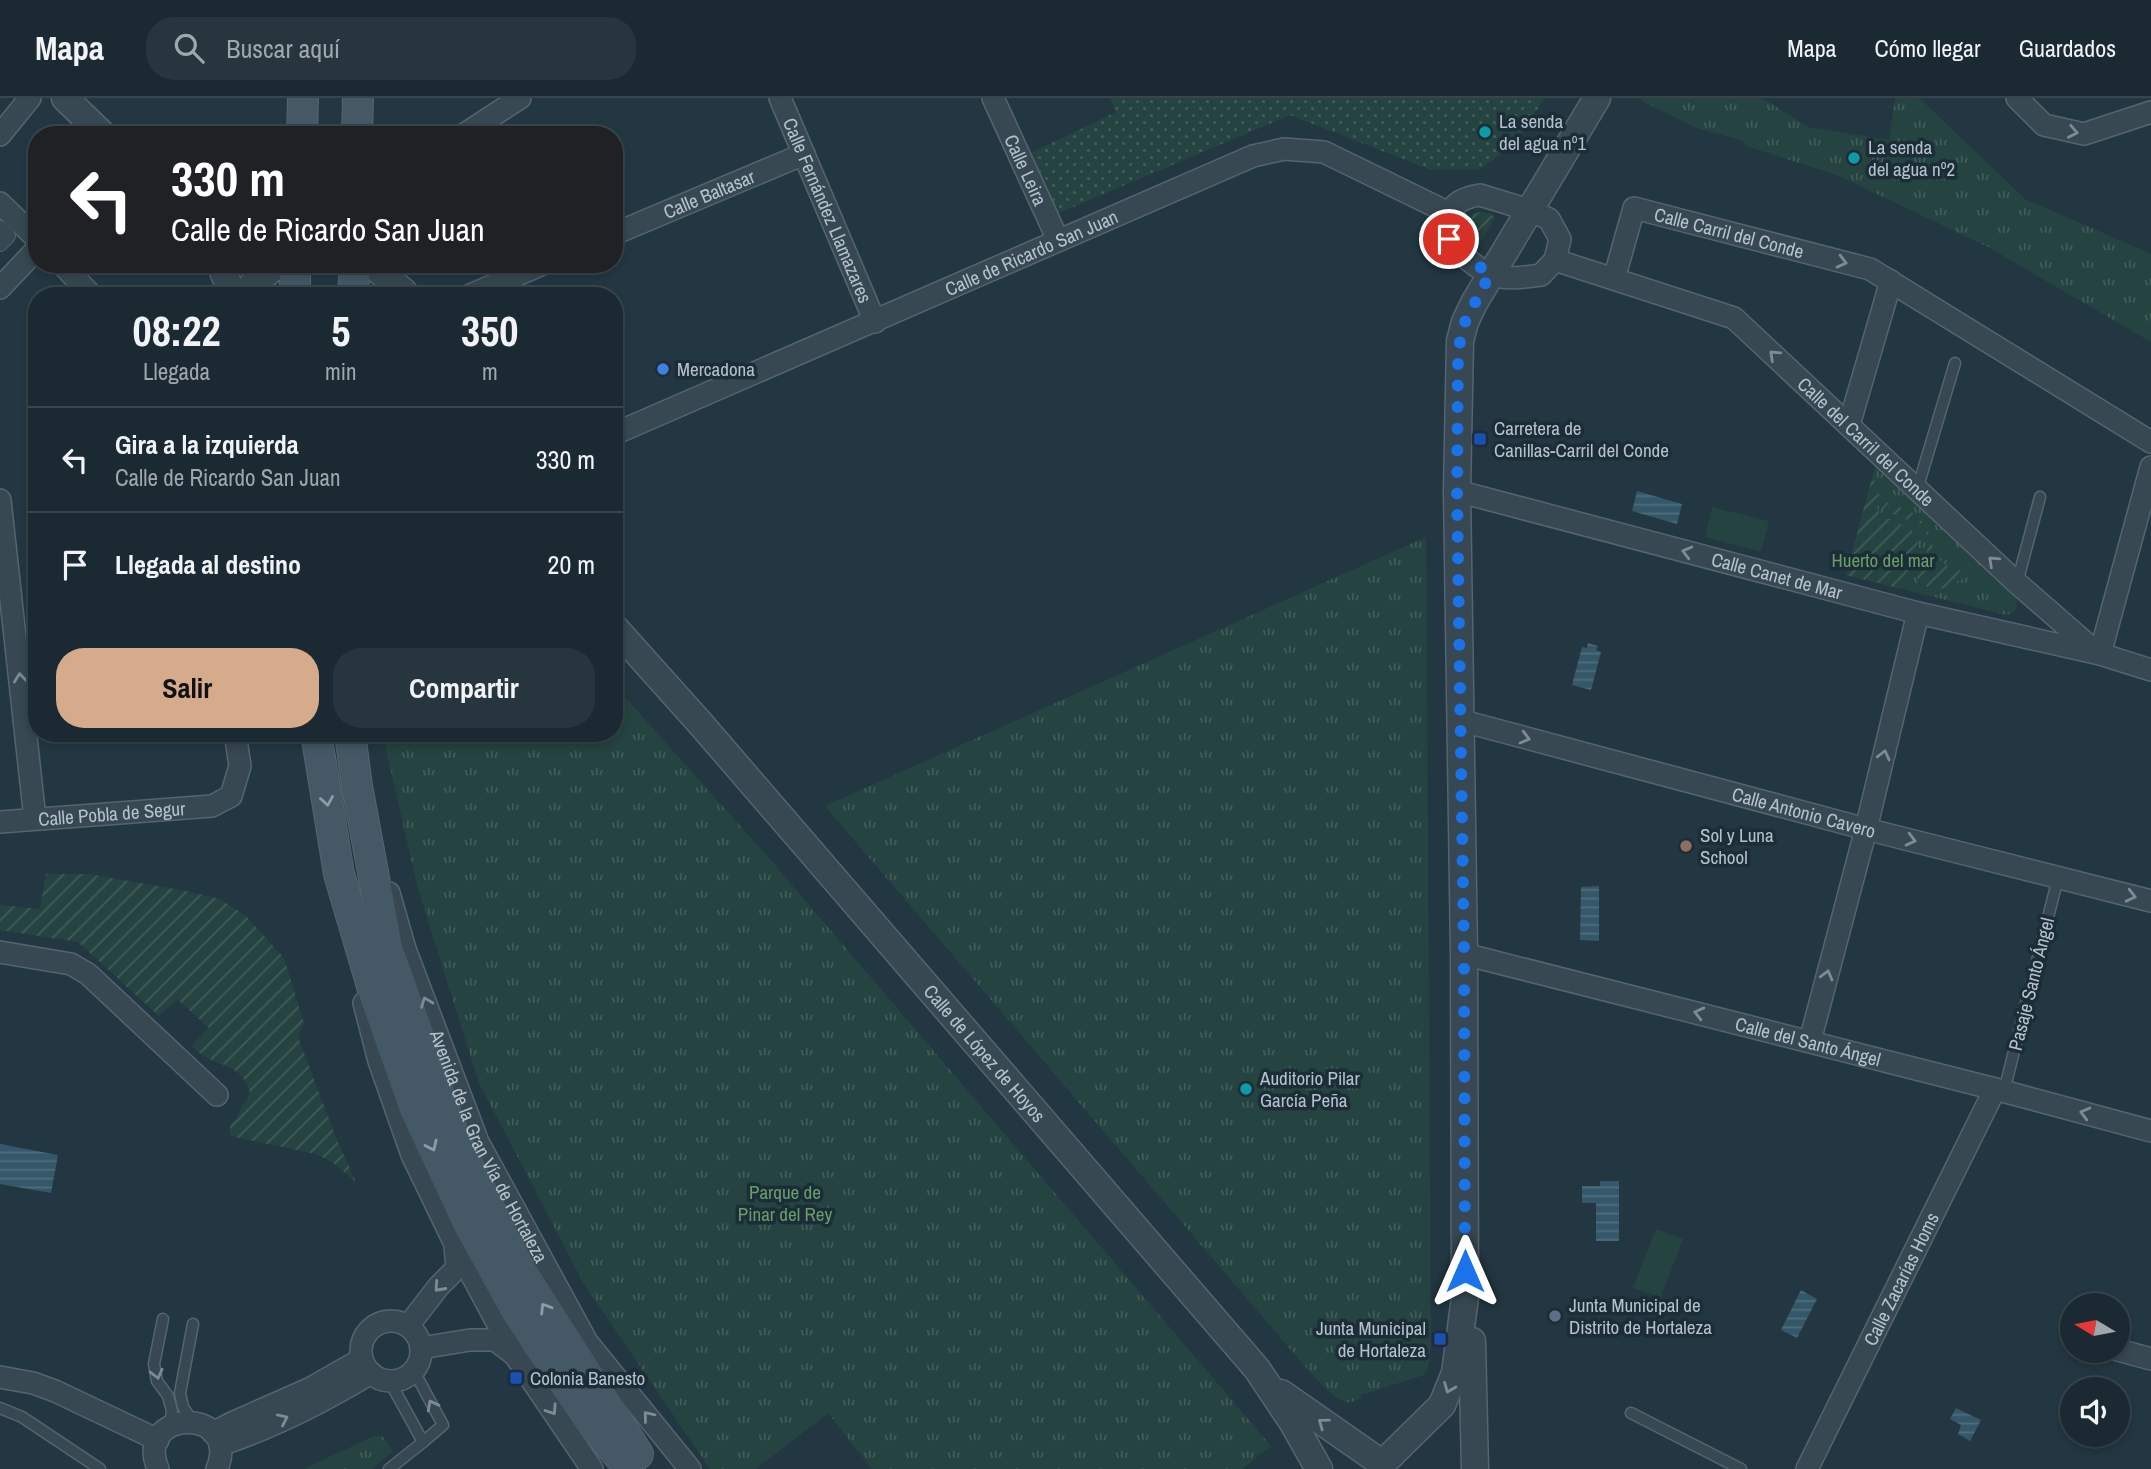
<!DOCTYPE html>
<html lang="es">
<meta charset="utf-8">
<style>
body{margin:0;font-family:"Archivo Narrow",sans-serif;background:#27353e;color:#f1f3f6;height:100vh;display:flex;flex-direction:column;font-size:26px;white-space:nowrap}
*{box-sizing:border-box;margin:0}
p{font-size:23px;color:#9fa6ac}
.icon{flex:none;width:38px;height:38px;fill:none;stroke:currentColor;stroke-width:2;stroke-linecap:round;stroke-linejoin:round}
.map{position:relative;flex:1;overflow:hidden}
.drawer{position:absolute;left:28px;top:189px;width:595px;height:455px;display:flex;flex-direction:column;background:#1a2932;border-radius:28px;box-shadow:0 4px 10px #0003,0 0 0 2px #38454d}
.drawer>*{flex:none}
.banner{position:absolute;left:28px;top:28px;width:595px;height:147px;border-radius:28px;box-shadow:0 4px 10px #0003,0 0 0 2px #38454d;background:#202124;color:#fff;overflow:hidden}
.needle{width:46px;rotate:280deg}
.controls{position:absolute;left:2060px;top:1195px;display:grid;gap:14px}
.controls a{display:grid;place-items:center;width:70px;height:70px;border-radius:50%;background:#1a2932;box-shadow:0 4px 10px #0003,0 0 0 2px #38454d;font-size:35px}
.pin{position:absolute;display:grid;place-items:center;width:60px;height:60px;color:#fff;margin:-30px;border:4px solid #fff;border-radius:50%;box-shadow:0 2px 7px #0007}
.me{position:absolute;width:77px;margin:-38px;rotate:0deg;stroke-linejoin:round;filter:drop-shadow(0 0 5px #0008)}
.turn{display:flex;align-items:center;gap:24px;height:147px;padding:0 28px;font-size:32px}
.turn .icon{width:91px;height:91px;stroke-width:2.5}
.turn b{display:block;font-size:49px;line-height:60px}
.eta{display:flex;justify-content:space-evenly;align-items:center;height:119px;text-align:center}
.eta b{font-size:42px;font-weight:800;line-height:49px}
.cta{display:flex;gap:14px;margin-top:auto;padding:14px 28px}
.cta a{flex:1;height:80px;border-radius:28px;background:#d6ab8b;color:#111;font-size:28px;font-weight:800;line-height:80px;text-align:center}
.cta a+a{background:#27353e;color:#f1f3f6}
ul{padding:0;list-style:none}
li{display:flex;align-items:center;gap:21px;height:105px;padding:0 28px;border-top:2px solid #38454d}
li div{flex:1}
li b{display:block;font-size:26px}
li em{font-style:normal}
header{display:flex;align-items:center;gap:42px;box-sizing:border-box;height:98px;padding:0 35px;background:#1a2932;border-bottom:2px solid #38454d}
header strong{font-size:33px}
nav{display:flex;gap:38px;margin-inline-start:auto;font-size:24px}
.search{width:490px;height:63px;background:#27353e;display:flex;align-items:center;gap:18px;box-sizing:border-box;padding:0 24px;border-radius:28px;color:#9fa6ac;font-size:26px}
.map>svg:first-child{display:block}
.grass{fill:url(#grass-dots)}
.park{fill:url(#park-tufts)}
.garden{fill:url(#garden-furrows)}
.pitch{fill:#254340}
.water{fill:url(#water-rules)}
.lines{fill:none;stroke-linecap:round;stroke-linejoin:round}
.service-casing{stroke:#55656f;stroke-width:13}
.pedestrian-casing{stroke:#55656f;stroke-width:18}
.minor-casing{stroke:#55656f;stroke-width:24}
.tertiary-casing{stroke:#55656f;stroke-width:29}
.secondary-casing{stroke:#55656f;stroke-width:32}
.service{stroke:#374852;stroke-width:10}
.pedestrian{stroke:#374852;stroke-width:16}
.minor{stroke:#374852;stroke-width:21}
.tertiary{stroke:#374852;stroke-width:26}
.secondary{stroke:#455865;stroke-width:30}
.oneway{stroke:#7c8b95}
.oneway2{stroke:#8d9da8}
.route{stroke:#1a73e8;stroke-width:12;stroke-dasharray:0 21.6}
.culture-dot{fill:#0f9aa8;stroke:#1c2d37;stroke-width:2.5}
.shop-dot{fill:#3f7fe0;stroke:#1c2d37;stroke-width:2.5}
.transit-dot{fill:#1a4fb4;stroke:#1c2d37;stroke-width:2.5}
.education-dot{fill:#8d6e63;stroke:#1c2d37;stroke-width:2.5}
.service-dot{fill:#5c6f8a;stroke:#1c2d37;stroke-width:2.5}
.labels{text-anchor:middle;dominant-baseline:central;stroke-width:7;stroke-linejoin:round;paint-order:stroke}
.poi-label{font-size:19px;fill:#b4c2cc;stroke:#1c2d37;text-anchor:start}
.street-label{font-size:19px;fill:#b4c2cc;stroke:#1c2d37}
.park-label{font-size:19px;fill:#689f69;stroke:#1c2d37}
</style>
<header>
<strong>Mapa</strong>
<div class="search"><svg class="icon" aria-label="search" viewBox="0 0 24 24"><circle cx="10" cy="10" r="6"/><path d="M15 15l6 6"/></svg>Buscar aquí</div>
<nav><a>Mapa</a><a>Cómo llegar</a><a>Guardados</a></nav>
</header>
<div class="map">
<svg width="2151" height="1371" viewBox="0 0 2151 1371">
<defs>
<pattern id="grass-dots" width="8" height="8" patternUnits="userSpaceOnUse" patternTransform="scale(1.75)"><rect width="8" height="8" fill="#254340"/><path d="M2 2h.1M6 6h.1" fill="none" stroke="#425c5a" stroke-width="1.8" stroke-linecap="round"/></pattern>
<pattern id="park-tufts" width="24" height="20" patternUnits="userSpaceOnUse" patternTransform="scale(1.75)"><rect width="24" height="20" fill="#254340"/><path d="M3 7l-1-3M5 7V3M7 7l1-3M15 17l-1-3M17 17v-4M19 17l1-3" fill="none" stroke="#425c5a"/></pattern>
<pattern id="garden-furrows" width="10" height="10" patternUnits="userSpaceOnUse" patternTransform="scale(1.75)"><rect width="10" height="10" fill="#254340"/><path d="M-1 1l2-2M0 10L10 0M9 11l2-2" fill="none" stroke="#425c5a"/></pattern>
<pattern id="water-rules" width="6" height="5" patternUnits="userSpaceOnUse" patternTransform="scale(1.75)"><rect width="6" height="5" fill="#34576a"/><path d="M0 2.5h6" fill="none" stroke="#4f6e7e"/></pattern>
</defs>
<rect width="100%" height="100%" fill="#233742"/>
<path class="grass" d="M1110,0H1544L1519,42L1479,72H1431L1290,17L1059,115L1031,55L1116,14Z"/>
<g class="park">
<path d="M1641,0H1762L1808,29L1889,42L1895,0H1919L2025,101L2151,156V244L1988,149L1837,77L1746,48L1743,43L1697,30L1640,2Z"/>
<path d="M1875,369L2015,497L2017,503L2015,514L2006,517L1846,477Z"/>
<path d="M1426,439L1431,1246L1428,1268L1424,1277L1361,1297V1300C1357,1301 1354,1304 1351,1304C1336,1307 1313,1276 1303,1266L825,708Z"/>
<path d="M614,587L768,759L1271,1348L1242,1371H872L828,1315L756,1371H710L584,1186L479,985L418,791L383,638V635H614Z"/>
<path d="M374,1338L383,1339L393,1353L372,1371H304Z"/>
</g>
<g class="garden">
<path d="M1480,114L1491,116L1495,120L1476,152L1465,143L1463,132L1470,117Z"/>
<path d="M1875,369L1874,389L1881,399L1877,408L1879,416L1912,432L1919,447L1911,475L1906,474L1901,491L1846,477Z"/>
<path d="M1887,404C1897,408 1909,411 1917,418C1943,442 1919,465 1970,475L1969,478L1954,485L1955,488C1940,492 1932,492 1918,485L1917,482L1922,463L1925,464C1929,446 1930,433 1915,421L1912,424L1885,413L1883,409Z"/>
<path d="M46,776H89L186,793L220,801L246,818L284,860L304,925L298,939L337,1042L356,1084L332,1064L316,1056L230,1038V1027L236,1021L250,994C239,960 214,972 192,948L209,930L177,901L159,918L78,844L0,832V807L40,811Z"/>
</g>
<g class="pitch">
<path d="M1712,409L1769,423L1761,454L1705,439Z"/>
<path d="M1656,1131L1683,1141L1661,1199L1633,1190Z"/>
</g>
<g class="water">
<path d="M1637,393L1682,406L1677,426L1632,413Z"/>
<path d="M1588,545L1598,548L1596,552L1601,554L1591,592L1572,587L1582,549L1587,550Z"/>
<path d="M1599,788V843L1580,842L1581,789Z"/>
<path d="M0,1046L58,1057L51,1095L0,1086Z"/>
<path d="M1600,1083H1619V1143H1596V1105H1582V1088H1600Z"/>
<path d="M1801,1192L1817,1201L1797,1240L1781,1232Z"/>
<path d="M1956,1310L1981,1322L1970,1343L1958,1336L1961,1327L1950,1321Z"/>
</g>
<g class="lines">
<g class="service-casing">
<g id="service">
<path d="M1917,392L1955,265"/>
<path d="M2017,485L2040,399"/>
<path d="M2004,993L2058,780"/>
<path d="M163,1221L154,1266L157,1283L168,1298L172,1313L170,1328"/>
<path d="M193,1226L180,1295L183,1309L193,1324"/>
<path d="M390,1284L423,1344L443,1327L414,1273"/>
<path d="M0,1310L22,1319L100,1371"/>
<path d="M1631,1315L1741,1371"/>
<path d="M389,1371L423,1344"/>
</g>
</g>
<g class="pedestrian-casing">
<path id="pedestrian" d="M0,131L7,138L0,145"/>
</g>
<g class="minor-casing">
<g id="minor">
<path id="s1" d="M780,0L875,224"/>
<path id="s2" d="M993,0L1058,142"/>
<path d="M2017,0L2044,27L2084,36L2151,14"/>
<path d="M0,37L30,0"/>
<path d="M463,37L520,0"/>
<path d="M1480,97L1529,112L1549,121L1560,141L1555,162L1541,177C1525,179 1508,182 1492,177C1482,174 1455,153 1450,143C1448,139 1449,132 1449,127C1449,106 1461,100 1480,97Z"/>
<path d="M0,105L37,141"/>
<path id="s3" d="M614,136L804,56"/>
<path id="s4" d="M1555,162L1734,220L2017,485L2095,553"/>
<path d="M62,166L92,198"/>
<path id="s5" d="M1614,181L1634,110L1870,171L2151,344"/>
<path d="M0,190L37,151"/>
<path d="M468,198L543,166"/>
<path d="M1849,327L1891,183"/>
<path id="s6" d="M614,336C828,245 1040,150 1253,58L1284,51L1324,54L1449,115"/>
<path id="s7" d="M1457,393L1918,515L2100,556L2151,572"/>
<path d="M0,402L35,721"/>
<path d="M2100,556L2151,369"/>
<path id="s8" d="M1459,622L1866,731L2151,803"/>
<path id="s9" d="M0,724L212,708L231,698L240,668L235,635"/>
<path id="s10" d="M389,795L405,851L478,1044L587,1244L690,1371"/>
<path d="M0,854L71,866L88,876L217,997"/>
<path id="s11" d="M1464,856L1995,991L2151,1033"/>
<path d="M364,905L379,963L412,1057L455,1146L514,1256L592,1371"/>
<path d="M1810,943L1866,731L1918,515"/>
<circle cx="391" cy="1253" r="30"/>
<path d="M408,1228L439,1188L457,1170L455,1148"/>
<path d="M421,1250L470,1242H495L512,1255"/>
<path d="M2118,1252L2151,1261"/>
<path d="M0,1279L33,1285L55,1293L158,1342"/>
<path d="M213,1335L234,1324L311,1290L362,1261"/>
<path d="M220,1347C272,1330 323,1304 371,1275"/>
<path d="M158,1371C133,1310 242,1308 217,1371"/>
<path id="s12" d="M1807,1371L1995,991"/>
</g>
</g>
<g class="tertiary-casing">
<g id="tertiary">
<path d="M65,0L103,37"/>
<path d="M220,166L233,198"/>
<path d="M371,166L404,194L405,198"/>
<path d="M244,198L252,187L278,166"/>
<path id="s13" d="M614,529L700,625L1257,1271L1293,1325L1319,1371"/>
<path d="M1472,1243L1475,1371"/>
<path d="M1281,1295L1377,1362"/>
<path d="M1385,1363L1442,1307L1455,1275L1465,1199L1464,856L1457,393L1460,243L1465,224L1474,205L1597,0"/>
</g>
</g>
<g class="secondary-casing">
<g id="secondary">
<path d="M302,37L303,0"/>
<path d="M357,37L358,0"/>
<path d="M295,166V198"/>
<path d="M353,198L355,166"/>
<path d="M316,635L339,776L374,895L415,1011L469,1127L517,1214L595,1330L630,1371"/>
<path d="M350,635L357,688L387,850L457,1043L522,1174L638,1356"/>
</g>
</g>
<use href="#service" class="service"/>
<use href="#pedestrian" class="pedestrian"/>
<use href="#minor" class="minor"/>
<use href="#tertiary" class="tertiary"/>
<use href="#secondary" class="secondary"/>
</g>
<defs><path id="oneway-chevron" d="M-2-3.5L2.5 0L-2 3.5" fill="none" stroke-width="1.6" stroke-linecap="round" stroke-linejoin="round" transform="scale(1.75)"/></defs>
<g class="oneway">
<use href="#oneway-chevron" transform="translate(2073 34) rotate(11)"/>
<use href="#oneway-chevron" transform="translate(1842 164) rotate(14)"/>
<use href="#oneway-chevron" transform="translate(1774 257) rotate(-137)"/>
<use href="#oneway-chevron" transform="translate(1687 454) rotate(-165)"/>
<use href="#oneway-chevron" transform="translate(1993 463) rotate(-137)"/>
<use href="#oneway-chevron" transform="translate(20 580) rotate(-96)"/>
<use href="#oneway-chevron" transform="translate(1525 640) rotate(15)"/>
<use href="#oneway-chevron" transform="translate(1884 657) rotate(-76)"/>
<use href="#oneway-chevron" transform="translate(1911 742) rotate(14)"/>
<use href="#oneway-chevron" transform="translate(2131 798) rotate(14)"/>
<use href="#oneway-chevron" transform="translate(1827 877) rotate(-75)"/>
<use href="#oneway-chevron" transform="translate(426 904) rotate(-111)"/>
<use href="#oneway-chevron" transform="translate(1699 915) rotate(-166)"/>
<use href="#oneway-chevron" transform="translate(2085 1015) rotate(-165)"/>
<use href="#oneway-chevron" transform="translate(439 1189) rotate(132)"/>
<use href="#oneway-chevron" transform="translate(157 1276) rotate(76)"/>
<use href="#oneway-chevron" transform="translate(1449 1290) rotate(112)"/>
<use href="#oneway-chevron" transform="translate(432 1307) rotate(-118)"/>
<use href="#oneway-chevron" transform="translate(552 1312) rotate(56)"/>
<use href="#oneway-chevron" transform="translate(648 1318) rotate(-129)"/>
<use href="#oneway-chevron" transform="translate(283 1321) rotate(-25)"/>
<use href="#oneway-chevron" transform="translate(1323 1325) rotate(-144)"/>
</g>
<g class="oneway2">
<use href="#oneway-chevron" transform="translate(327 703) rotate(81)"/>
<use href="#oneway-chevron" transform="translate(432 1048) rotate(65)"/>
<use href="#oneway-chevron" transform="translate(545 1210) rotate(-122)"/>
</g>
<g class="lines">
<path class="route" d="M1449,141L1460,155L1490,176L1465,224L1460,243L1458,266L1457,393L1464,856L1465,1173"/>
</g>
<g class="culture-dot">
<circle cx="1485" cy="34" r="7"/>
<circle cx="1854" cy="60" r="7"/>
<circle cx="1246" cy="991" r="7"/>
</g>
<circle class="shop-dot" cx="663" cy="271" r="7"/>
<g class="transit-dot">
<rect x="1473" y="334" width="14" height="14" rx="3.5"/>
<rect x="1433" y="1234" width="14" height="14" rx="3.5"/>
<rect x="509" y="1273" width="14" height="14" rx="3.5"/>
</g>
<circle class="education-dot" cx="1686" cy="748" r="7"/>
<circle class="service-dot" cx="1555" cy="1218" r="7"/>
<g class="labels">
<g class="poi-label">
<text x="1499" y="23">La senda<tspan x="1499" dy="22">del agua nº1</tspan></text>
<text x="1868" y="49">La senda<tspan x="1868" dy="22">del agua nº2</tspan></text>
<text x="677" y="271">Mercadona</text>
<text x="1494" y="330">Carretera de<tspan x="1494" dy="22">Canillas-Carril del Conde</tspan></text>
<text x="1700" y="737">Sol y Luna<tspan x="1700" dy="22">School</tspan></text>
<text x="1260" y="980">Auditorio Pilar<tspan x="1260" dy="22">García Peña</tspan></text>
<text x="1569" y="1207">Junta Municipal de<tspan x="1569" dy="22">Distrito de Hortaleza</tspan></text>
<text x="1426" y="1230" text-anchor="end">Junta Municipal<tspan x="1426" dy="22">de Hortaleza</tspan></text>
<text x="530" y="1280">Colonia Banesto</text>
</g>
<g class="street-label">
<text stroke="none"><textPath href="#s2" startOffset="79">Calle Leira</textPath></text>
<text stroke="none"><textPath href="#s3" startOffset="103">Calle Baltasar</textPath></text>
<text stroke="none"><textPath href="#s1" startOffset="122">Calle Fernández Llamazares</textPath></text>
<text stroke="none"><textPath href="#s5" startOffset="172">Calle Carril del Conde</textPath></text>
<text stroke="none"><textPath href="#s6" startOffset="455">Calle de Ricardo San Juan</textPath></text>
<text stroke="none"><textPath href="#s4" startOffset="369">Calle del Carril del Conde</textPath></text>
<text stroke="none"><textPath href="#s7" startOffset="331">Calle Canet de Mar</textPath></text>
<text stroke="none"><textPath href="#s9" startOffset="112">Calle Pobla de Segur</textPath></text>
<text stroke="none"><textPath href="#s8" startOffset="357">Calle Antonio Cavero</textPath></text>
<text transform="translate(2031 886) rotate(-76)">Pasaje Santo Ángel</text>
<text stroke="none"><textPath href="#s11" startOffset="355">Calle del Santo Ángel</textPath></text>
<text stroke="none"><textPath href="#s13" startOffset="565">Calle de López de Hoyos</textPath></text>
<text stroke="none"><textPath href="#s10" startOffset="273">Avenida de la Gran Vía de Hortaleza</textPath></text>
<text stroke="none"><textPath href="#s12" startOffset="212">Calle Zacarías Homs</textPath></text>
</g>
<g class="park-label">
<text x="1883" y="462">Huerto del mar</text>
<text x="785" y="1094">Parque de<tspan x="785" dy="22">Pinar del Rey</tspan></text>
</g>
</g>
</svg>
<div class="controls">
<a><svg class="needle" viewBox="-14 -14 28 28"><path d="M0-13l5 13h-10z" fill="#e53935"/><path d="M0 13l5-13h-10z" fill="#9fa6ac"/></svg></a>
<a><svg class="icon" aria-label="sound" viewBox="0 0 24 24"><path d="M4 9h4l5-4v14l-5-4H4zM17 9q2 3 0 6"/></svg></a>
</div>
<div class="pin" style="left:1449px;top:141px;background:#d93025"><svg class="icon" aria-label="arrive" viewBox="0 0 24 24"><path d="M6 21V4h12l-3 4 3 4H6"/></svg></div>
<svg class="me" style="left:1465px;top:1173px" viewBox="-20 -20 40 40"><path d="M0-17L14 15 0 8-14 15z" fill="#1a73e8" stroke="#fff" stroke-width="4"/></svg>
<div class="banner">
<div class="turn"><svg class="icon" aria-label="left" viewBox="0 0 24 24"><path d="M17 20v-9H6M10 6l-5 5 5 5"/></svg><div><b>330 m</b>Calle de Ricardo San Juan</div></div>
</div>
<section class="drawer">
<div class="eta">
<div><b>08:22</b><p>Llegada</p></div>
<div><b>5</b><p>min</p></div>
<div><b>350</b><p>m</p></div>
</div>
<ul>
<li><svg class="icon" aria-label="left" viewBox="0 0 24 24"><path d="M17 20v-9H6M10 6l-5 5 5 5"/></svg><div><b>Gira a la izquierda</b><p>Calle de Ricardo San Juan</p></div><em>330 m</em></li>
<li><svg class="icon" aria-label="arrive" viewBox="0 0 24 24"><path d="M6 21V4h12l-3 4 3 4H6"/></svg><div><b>Llegada al destino</b></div><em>20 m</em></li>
</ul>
<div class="cta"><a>Salir</a><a>Compartir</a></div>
</section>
</div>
